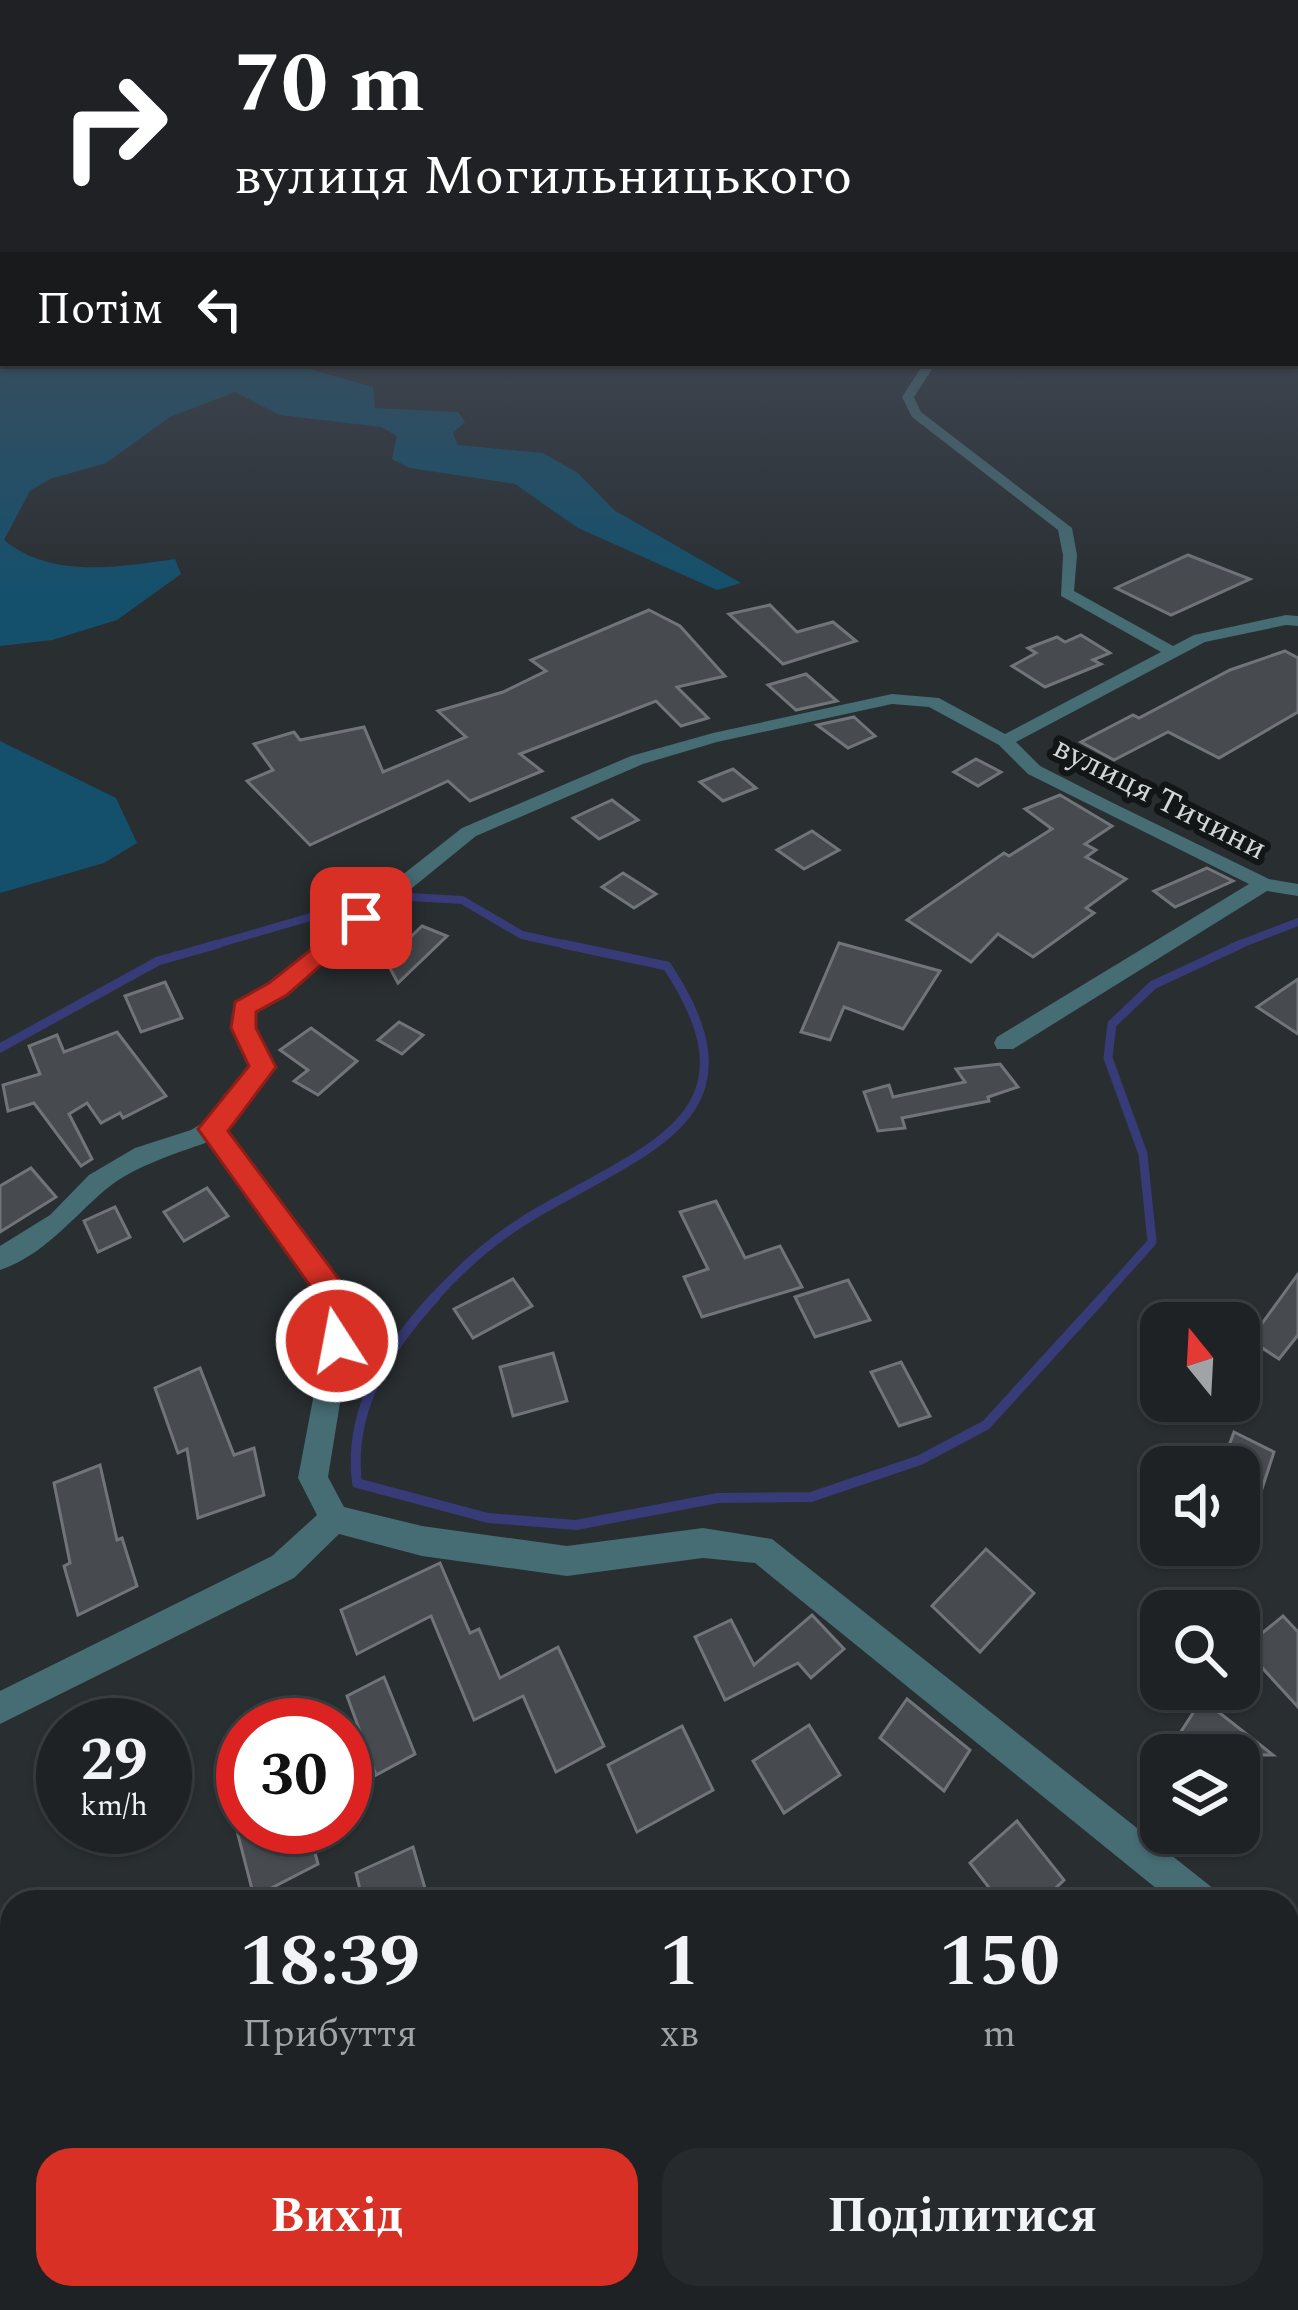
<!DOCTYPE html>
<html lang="uk">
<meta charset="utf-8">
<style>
body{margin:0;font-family:Spectral,serif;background:#272a2d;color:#f1f3f6;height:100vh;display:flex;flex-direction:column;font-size:45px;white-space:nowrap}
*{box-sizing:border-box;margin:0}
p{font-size:39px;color:#a1a4a7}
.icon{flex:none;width:66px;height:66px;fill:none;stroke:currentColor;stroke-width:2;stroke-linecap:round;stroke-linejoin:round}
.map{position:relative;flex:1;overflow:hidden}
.drawer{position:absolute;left:0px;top:1890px;width:1299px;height:420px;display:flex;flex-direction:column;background:#1f2225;border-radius:36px 36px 0 0;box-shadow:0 3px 9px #0004,0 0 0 3px #3c3f42}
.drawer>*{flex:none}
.hud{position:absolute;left:0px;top:0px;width:1299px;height:366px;box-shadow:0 3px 9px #0004,0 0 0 3px #3c3f42;background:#202124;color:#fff;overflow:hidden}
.needle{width:78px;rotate:342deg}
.controls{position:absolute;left:1140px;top:1302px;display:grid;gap:24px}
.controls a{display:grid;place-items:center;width:120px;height:120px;border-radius:24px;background:#1f2225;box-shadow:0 3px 9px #0004,0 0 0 3px #3c3f42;font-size:60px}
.speed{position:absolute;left:36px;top:1698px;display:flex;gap:24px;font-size:60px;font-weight:700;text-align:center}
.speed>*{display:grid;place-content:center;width:156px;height:156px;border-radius:50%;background:#1f2225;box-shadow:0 3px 9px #0004,0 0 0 3px #3c3f42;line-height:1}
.speed small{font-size:30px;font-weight:400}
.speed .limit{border:18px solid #d22;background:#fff;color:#111}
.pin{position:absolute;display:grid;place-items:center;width:102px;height:102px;color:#fff;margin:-51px;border-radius:24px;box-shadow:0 6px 18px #0006}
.me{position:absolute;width:132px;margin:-66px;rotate:349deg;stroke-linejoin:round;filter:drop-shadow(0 0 9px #0008)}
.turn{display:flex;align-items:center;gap:42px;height:252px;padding:0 36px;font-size:54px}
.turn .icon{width:156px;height:156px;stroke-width:2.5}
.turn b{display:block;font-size:84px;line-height:102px}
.then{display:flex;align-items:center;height:114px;padding:0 36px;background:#0003;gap:24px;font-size:45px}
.eta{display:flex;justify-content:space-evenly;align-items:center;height:204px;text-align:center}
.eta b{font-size:72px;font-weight:700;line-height:84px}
.primary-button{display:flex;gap:24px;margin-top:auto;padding:24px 36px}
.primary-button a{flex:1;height:138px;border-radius:36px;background:#d93025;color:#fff;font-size:48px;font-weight:700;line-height:138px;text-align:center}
.primary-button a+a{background:#272a2d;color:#f1f3f6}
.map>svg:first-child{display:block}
.green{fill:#14506c}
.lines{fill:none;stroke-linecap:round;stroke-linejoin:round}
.stream-far2{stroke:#373b77;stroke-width:8}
.stream-far1{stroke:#373b77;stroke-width:9}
.stream{stroke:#373b77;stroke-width:10}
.building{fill:#474b50;stroke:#71757a;stroke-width:3}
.minor{fill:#466c74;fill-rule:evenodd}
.route{fill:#d93025;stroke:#8d1f18;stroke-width:3}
.labels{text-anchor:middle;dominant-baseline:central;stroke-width:12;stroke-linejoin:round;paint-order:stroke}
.far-street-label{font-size:33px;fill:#d3d6d8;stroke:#131617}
</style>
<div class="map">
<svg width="1298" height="2310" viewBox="0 0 1298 2310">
<rect width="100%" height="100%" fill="#292e31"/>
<g class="green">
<path d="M0,273L3,363H289L373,387L375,408L458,412L465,422L453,433L458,445L543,453L578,473L614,510L741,583L717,590L578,528L515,484L410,468L392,459L397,436L381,427L280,415L235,392L170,417L106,463L50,479L30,491L4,540C51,579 120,567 175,559L181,574L117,620L52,640L0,646Z"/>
<path d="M0,741L116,798L137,843L104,863L0,893Z"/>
</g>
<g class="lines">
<g class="stream-far2">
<path d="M207,947L345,907L410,897L462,900L522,935L577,947"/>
<path d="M1233,947L1298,922"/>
</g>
<g class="stream-far1">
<path d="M0,1048L158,961L218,944"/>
<path d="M432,1300C463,1265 498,1235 538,1212C652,1146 765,1114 667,966L563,944"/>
<path d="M1100,1300L1152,1242L1143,1154L1108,1058L1112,1024L1153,985L1241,944"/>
</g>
<path class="stream" d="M435,1297C387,1349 348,1410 357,1483L488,1518L576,1525L718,1498L811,1497L920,1460L986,1425L1103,1297"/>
</g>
<g class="building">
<path d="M1188,555L1250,579L1171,615L1116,588Z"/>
<path d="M770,605L797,632L833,622L856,641L783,664L729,614Z"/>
<path d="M649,610L680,626L725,676L677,687L708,718L681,726L656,701L520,754L542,771L470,801L448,781L310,845L247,781L273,770L254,744L294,732L300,740L364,727L383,772L466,737L438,711L503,692L546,671L531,660Z"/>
<path d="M1081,635L1110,653L1093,660L1101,664L1045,687L1012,666L1036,653L1028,648L1057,637L1065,642Z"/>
<path d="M1285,651L1298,658V712L1219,758L1168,732L1114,760L1081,742L1133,715L1139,718L1230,670Z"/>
<path d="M806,674L837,701L796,710L768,685Z"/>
<path d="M854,717L875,736L848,748L817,725Z"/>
<path d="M976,759L1001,772L978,786L954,772Z"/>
<path d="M733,769L756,788L723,801L700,782Z"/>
<path d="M1060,795L1112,826L1085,844L1096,850L1086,857L1126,879L1086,908L1094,913L1033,957L998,934L971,962L907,920L1004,853L1009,856L1052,829L1025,809Z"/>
<path d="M612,800L638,820L599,839L573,818Z"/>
<path d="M812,831L839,850L804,869L777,850Z"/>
<path d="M1207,868L1233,881L1175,907L1154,891Z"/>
<path d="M623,873L656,894L634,908L602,887Z"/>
<path d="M422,926L447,936L398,983L386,961Z"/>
<path d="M839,943L940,971L903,1029L844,1007L830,1040L801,1032Z"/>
<path d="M1298,979V1034L1257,1007Z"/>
<path d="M165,982L182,1018L141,1032L125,996Z"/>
<path d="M399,1022L423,1035L402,1054L378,1040Z"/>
<path d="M311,1028L357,1061L318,1095L294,1081L308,1070L280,1050Z"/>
<path d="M117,1032L166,1096L123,1118L120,1113L101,1123L87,1103L69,1114L92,1159L81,1166L34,1103L8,1111L3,1085L40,1074L29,1046L57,1035L64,1052Z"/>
<path d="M1000,1064L1018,1087L988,1097L989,1101L902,1118L905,1128L878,1131L864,1092L889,1085L893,1097L965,1082L956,1069Z"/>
<path d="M31,1168L56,1197L0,1232V1186Z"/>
<path d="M207,1188L228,1216L184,1241L164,1212Z"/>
<path d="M716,1201L745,1258L780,1246L802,1287L702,1317L684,1277L708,1269L680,1212Z"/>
<path d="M115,1207L130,1237L98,1252L84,1221Z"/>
<path d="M1298,1274V1335L1279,1359L1250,1340Z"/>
<path d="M513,1279L532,1306L473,1338L454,1309Z"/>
<path d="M848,1280L870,1320L815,1337L795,1297Z"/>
<path d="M553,1353L567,1401L513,1416L500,1367Z"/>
<path d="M901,1362L930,1416L899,1426L871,1372Z"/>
<path d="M200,1368L234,1455L254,1448L264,1495L198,1518L187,1449L178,1453L155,1388Z"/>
<path d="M1234,1432L1274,1452L1258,1501L1239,1492V1467H1221Z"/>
<path d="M100,1465L117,1540L122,1538L137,1586L78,1615L64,1566L70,1563L54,1483Z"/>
<path d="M986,1549L1034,1593L980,1652L932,1606Z"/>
<path d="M440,1563L470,1633L479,1629L500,1678L558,1647L604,1746L556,1772L523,1696L474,1720L431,1616L357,1654L341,1610Z"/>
<path d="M812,1615L844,1649L811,1678L798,1663L725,1700L695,1637L731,1620L754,1665Z"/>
<path d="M1283,1616L1298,1632V1707L1244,1648Z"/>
<path d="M384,1677L415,1754L376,1775L347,1696Z"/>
<path d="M907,1699L970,1750L944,1791L880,1738Z"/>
<path d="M1202,1699L1273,1755H1166Z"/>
<path d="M809,1725L840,1775L784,1813L753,1761Z"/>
<path d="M682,1726L713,1790L637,1832L608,1765Z"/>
<path d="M1017,1821L1064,1880L1041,1902H1000L970,1863Z"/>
<path d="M236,1827H308L318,1864L254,1897Z"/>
<path d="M413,1847L429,1902H363L356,1873Z"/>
</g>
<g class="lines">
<g class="minor">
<path d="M924,363H936L914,397L921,412L1072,528L1077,555L1074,591L1173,646L1194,635L1286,615L1298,616V626L1286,625L1205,642L1016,742L1040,766L1111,802L1269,879L1298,884V896L1267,891L1013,1049H997L994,1043L997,1037L1249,884L1028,774L999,745L929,707L892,704L717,742L643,764L476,836L401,897H387V887L462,828L631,756L713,733L892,694L939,698L1005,734L1161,652L1061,596L1063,555L1058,530L912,417L902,397Z"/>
<path d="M361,911L368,913V923L286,994L255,1012L254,1028L274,1067L226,1131L347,1295L350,1341L328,1477L344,1507L422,1526L567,1546L703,1528L772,1539L1214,1889L1219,1902H1173L755,1563L703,1558L567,1576L422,1556L339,1534L294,1578L0,1724V1691L272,1556L317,1515L298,1478L324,1341L321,1298L208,1142C172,1155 134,1166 105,1190C71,1219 44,1255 0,1270V1246L50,1215L89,1175L135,1148L191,1130L216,1115L251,1066L232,1028L236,1003L270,984Z"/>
<path d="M1287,1953L1298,1957V1998L1287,1994Z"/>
</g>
</g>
<linearGradient id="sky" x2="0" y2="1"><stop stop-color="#17191b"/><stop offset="0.46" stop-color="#434c5a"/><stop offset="1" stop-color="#434c5a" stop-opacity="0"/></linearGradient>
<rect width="1298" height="596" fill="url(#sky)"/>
<path class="route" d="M361,910L369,913V923L287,995L256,1012V1028L276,1067L228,1131L344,1286L352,1341L348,1351L337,1355L326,1351L319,1298L198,1129L249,1066L231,1028L235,1002L269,983Z"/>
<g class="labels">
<g class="far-street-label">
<text transform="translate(1160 798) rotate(27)">вулиця Тичини</text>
</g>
</g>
</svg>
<div class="controls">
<a><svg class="needle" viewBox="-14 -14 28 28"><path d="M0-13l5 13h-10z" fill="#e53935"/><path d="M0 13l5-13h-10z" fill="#a1a4a7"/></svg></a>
<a><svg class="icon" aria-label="sound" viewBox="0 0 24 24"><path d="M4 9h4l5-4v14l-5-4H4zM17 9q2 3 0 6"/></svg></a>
<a><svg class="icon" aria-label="search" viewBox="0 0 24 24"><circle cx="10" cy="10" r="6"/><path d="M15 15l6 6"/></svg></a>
<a><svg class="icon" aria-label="layers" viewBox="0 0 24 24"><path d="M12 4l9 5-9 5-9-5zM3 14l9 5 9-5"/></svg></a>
</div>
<div class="speed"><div>29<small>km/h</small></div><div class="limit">30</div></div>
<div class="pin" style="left:361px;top:918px;background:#d93025"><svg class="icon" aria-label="arrive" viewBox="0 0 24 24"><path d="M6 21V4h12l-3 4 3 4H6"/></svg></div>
<svg class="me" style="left:337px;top:1341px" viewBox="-20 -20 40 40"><circle r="17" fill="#d93025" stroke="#fff" stroke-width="3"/><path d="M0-11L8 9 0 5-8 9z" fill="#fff"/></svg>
<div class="hud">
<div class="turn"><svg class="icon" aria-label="right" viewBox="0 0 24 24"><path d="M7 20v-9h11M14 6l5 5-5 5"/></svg><div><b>70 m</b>вулиця Могильницького</div></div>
<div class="then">Потім<svg class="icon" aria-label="left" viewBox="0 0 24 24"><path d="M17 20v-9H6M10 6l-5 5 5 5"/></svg></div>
</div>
<section class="drawer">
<div class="eta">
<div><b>18:39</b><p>Прибуття</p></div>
<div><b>1</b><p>хв</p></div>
<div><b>150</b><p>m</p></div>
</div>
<div class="primary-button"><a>Вихід</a><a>Поділитися</a></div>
</section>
</div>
